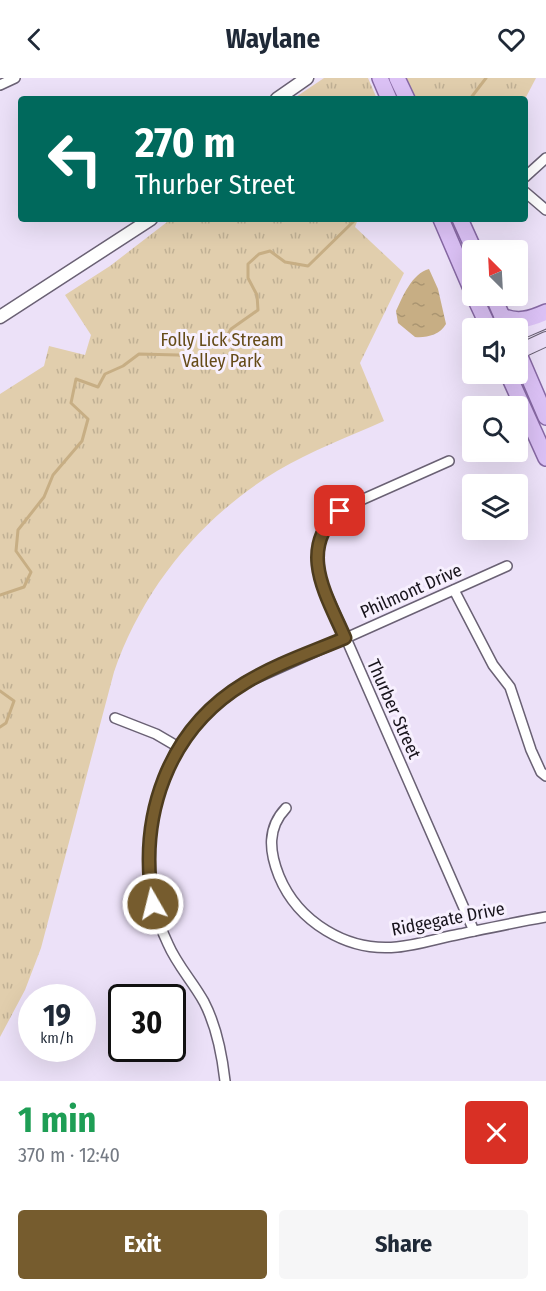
<!DOCTYPE html>
<meta charset="utf-8">
<style>
body{margin:0;font-family:"Fira Sans Condensed",sans-serif;background:#f6f6f7;color:#1f2937;height:100vh;display:flex;flex-direction:column;font-size:22px;white-space:nowrap}
*{box-sizing:border-box;margin:0}
p{font-size:20px;color:#747a83}
.icon{flex:none;width:33px;height:33px;fill:none;stroke:currentColor;stroke-width:2;stroke-linecap:round;stroke-linejoin:round}
.map{position:relative;height:1003px;overflow:hidden}
.sheet{display:flex;flex-direction:column;background:#fff;flex:1}
.sheet>*{flex:none}
.guide{position:absolute;left:18px;top:18px;width:510px;height:126px;border-radius:6px;box-shadow:0 6px 24px #0002;background:#00695c;color:#fff;overflow:hidden}
.needle{width:39px;rotate:336deg}
.buttons{position:absolute;left:462px;top:162px;display:grid;gap:12px}
.buttons a{display:grid;place-items:center;width:66px;height:66px;border-radius:6px;background:#fff;box-shadow:0 6px 24px #0002;font-size:30px}
.speed{position:absolute;left:18px;top:906px;display:flex;gap:12px;font-size:30px;font-weight:700;text-align:center}
.speed>*{display:grid;place-content:center;width:78px;height:78px;border-radius:50%;background:#fff;box-shadow:0 6px 24px #0002;line-height:1}
.speed small{font-size:15px;font-weight:400}
.speed .limit{border:3px solid #111;border-radius:9px;background:#fff;color:#111}
.pin{position:absolute;display:grid;place-items:center;width:51px;height:51px;color:#fff;margin:-26px;border-radius:12px;box-shadow:0 3px 9px #0006}
.me{position:absolute;width:66px;margin:-33px;rotate:352deg;stroke-linejoin:round;filter:drop-shadow(0 0 4px #0008)}
.turn{display:flex;align-items:center;gap:21px;height:126px;padding:0 18px;font-size:27px}
.turn .icon{width:78px;height:78px;stroke-width:2.5}
.turn b{display:block;font-size:42px;line-height:51px}
.round{display:grid;place-items:center;flex:none;width:63px;height:63px;border-radius:6px;background:#f6f6f7}
.summary{display:flex;align-items:center;justify-content:space-between;height:102px;padding:0 18px}
h1{font-size:36px;font-weight:700;line-height:45px;color:#1e9e55}
.button{display:flex;gap:12px;margin-top:auto;padding:12px 18px}
.button a{flex:1;height:69px;border-radius:6px;background:#765c2e;color:#fff;font-size:24px;font-weight:700;line-height:69px;text-align:center}
.button a+a{background:#f6f6f7;color:#1f2937}
header{display:flex;justify-content:space-between;align-items:center;height:78px;padding:0 18px;background:#fff;font-size:27px;font-weight:700}
.map>svg:first-child{display:block}
.park{fill:url(#park-tufts)}
.water{fill:url(#water-ripples)}
.lines{fill:none;stroke-linecap:round;stroke-linejoin:round}
.stream{stroke:#c7ae84;stroke-width:3}
.minor-casing{stroke:#6a6174;stroke-width:12}
.tertiary-casing{stroke:#6a6174;stroke-width:15}
.secondary-casing{stroke:#6a6174;stroke-width:16}
.primary-casing{stroke:#8769a4;stroke-width:18}
.minor{stroke:#fff;stroke-width:9}
.tertiary{stroke:#fff;stroke-width:12}
.secondary{stroke:#ede0fa;stroke-width:14}
.primary{stroke:#dbc1f5;stroke-width:15}
.route-casing{stroke:#4d3c1e;stroke-width:15}
.route{stroke:#765c2e;stroke-width:10}
.labels{text-anchor:middle;dominant-baseline:central;stroke-width:6;stroke-linejoin:round;paint-order:stroke}
.park-label{font-size:18px;fill:#654b18;stroke:#f7f0fe}
.street-label{font-size:18px;fill:#18141c;stroke:#f7f0fe}
</style>
<header><svg class="icon" aria-label="back" viewBox="0 0 24 24"><path d="M15 5l-7 7 7 7"/></svg>Waylane<svg class="icon" aria-label="heart" viewBox="0 0 24 24"><path d="M12 20l-8-8c-3-5 5-10 8-4 3-6 11-1 8 4z"/></svg></header>
<div class="map">
<svg width="546" height="1003" viewBox="0 0 546 1003">
<defs>
<pattern id="park-tufts" width="24" height="20" patternUnits="userSpaceOnUse" patternTransform="scale(1.5)"><rect width="24" height="20" fill="#e1cead"/><path d="M3 7l-1-3M5 7V3M7 7l1-3M15 17l-1-3M17 17v-4M19 17l1-3" fill="none" stroke="#c0b094"/></pattern>
<pattern id="water-ripples" width="26" height="14" patternUnits="userSpaceOnUse" patternTransform="scale(1.5)"><rect width="26" height="14" fill="#c7ae84"/><path d="M2 4q2-2 4 0t4 0M15 11q2-2 4 0t4 0" fill="none" stroke="#aa9571"/></pattern>
</defs>
<rect width="100%" height="100%" fill="#ece1f8"/>
<g class="park">
<path d="M324,0H368L377,21H293Z"/>
<path d="M397,0H536L525,21H407Z"/>
<path d="M171,141H358L355,149L404,195L360,285L384,343C348,359 311,373 277,393C201,439 143,510 114,594L41,870L25,912L0,959V316L44,288L49,268L85,277L91,257L65,217L110,188Z"/>
</g>
<path class="water" d="M429,191L438,211L446,246C440,257 426,260 415,259L398,245L396,233C402,220 412,195 429,191Z"/>
<g class="lines">
<g class="stream">
<path d="M470,21L486,0"/>
<path d="M0,517L24,509L31,494L16,473L18,452L44,419L53,397L82,363L88,341L71,325L76,301L98,309L105,296L123,288L139,276L178,277L214,284L231,277L234,267L227,258L231,251L258,232L257,217L248,200V186L259,176L270,173L285,184L308,188L356,141"/>
<path d="M0,613L14,623L6,645L0,649"/>
</g>
<g class="minor-casing">
<g id="minor">
<path d="M0,7L15,0"/>
<path d="M525,99L546,80"/>
<path d="M525,114L546,132"/>
<path d="M449,383L350,427C323,444 312,470 320,501L474,853"/>
<path d="M454,512L493,587L510,609L531,672L541,694L546,698"/>
<path d="M115,640L156,656L180,670"/>
<path d="M286,730C267,750 269,773 279,798C298,844 347,874 397,869C418,867 439,860 460,856C489,850 517,844 546,839"/>
<path d="M225,1003C222,976 217,949 204,924C193,904 177,887 168,866C135,797 145,712 192,651C206,633 225,620 243,606L507,488"/>
</g>
</g>
<g class="tertiary-casing">
<g id="tertiary">
<path d="M277,21L307,0"/>
<path d="M0,239L151,141"/>
</g>
</g>
<g class="secondary-casing">
<g id="secondary">
<path d="M518,255L546,243"/>
<path d="M518,274L546,261"/>
</g>
</g>
<g class="primary-casing">
<g id="primary">
<path d="M380,0L389,21"/>
<path d="M397,0L407,21"/>
<path d="M441,141L472,213"/>
<path d="M460,141L474,172"/>
<path d="M474,218L489,250"/>
<path d="M493,218L505,245"/>
<path d="M502,238C518,245 530,241 546,234"/>
<path d="M518,274L546,339"/>
<path d="M508,296L546,380"/>
</g>
</g>
<use href="#minor" class="minor"/>
<use href="#tertiary" class="tertiary"/>
<use href="#secondary" class="secondary"/>
<use href="#primary" class="primary"/>
</g>
<g class="lines">
<g class="route-casing">
<path id="route" d="M153,826C138,739 167,652 245,605C276,586 312,574 345,560C327,518 296,471 340,433"/>
</g>
<use href="#route" class="route"/>
</g>
<g class="labels">
<g class="park-label">
<text x="222" y="262">Folly Lick Stream<tspan x="222" dy="21">Valley Park</tspan></text>
</g>
<g class="street-label">
<text transform="translate(411 513) rotate(-24)">Philmont Drive</text>
<text transform="translate(394 631) rotate(66)">Thurber Street</text>
<text transform="translate(448 841) rotate(-11)">Ridgegate Drive</text>
</g>
</g>
</svg>
<div class="buttons">
<a><svg class="needle" viewBox="-14 -14 28 28"><path d="M0-13l5 13h-10z" fill="#e53935"/><path d="M0 13l5-13h-10z" fill="#747a83"/></svg></a>
<a><svg class="icon" aria-label="sound" viewBox="0 0 24 24"><path d="M4 9h4l5-4v14l-5-4H4zM17 9q2 3 0 6"/></svg></a>
<a><svg class="icon" aria-label="search" viewBox="0 0 24 24"><circle cx="10" cy="10" r="6"/><path d="M15 15l6 6"/></svg></a>
<a><svg class="icon" aria-label="layers" viewBox="0 0 24 24"><path d="M12 4l9 5-9 5-9-5zM3 14l9 5 9-5"/></svg></a>
</div>
<div class="speed"><div>19<small>km/h</small></div><div class="limit">30</div></div>
<div class="pin" style="left:340px;top:433px;background:#d93025"><svg class="icon" aria-label="arrive" viewBox="0 0 24 24"><path d="M6 21V4h12l-3 4 3 4H6"/></svg></div>
<svg class="me" style="left:153px;top:826px" viewBox="-20 -20 40 40"><circle r="17" fill="#765c2e" stroke="#fff" stroke-width="3"/><path d="M0-11L8 9 0 5-8 9z" fill="#fff"/></svg>
<div class="guide">
<div class="turn"><svg class="icon" aria-label="left" viewBox="0 0 24 24"><path d="M17 20v-9H6M10 6l-5 5 5 5"/></svg><div><b>270 m</b>Thurber Street</div></div>
</div>
</div>
<section class="sheet">
<div class="summary"><div><h1>1 min</h1><p>370 m · 12:40</p></div><a class="round" style="background:#d93025;color:#fff"><svg class="icon" aria-label="close" viewBox="0 0 24 24"><path d="M6 6l12 12M18 6L6 18"/></svg></a></div>
<div class="button"><a>Exit</a><a>Share</a></div>
</section>
